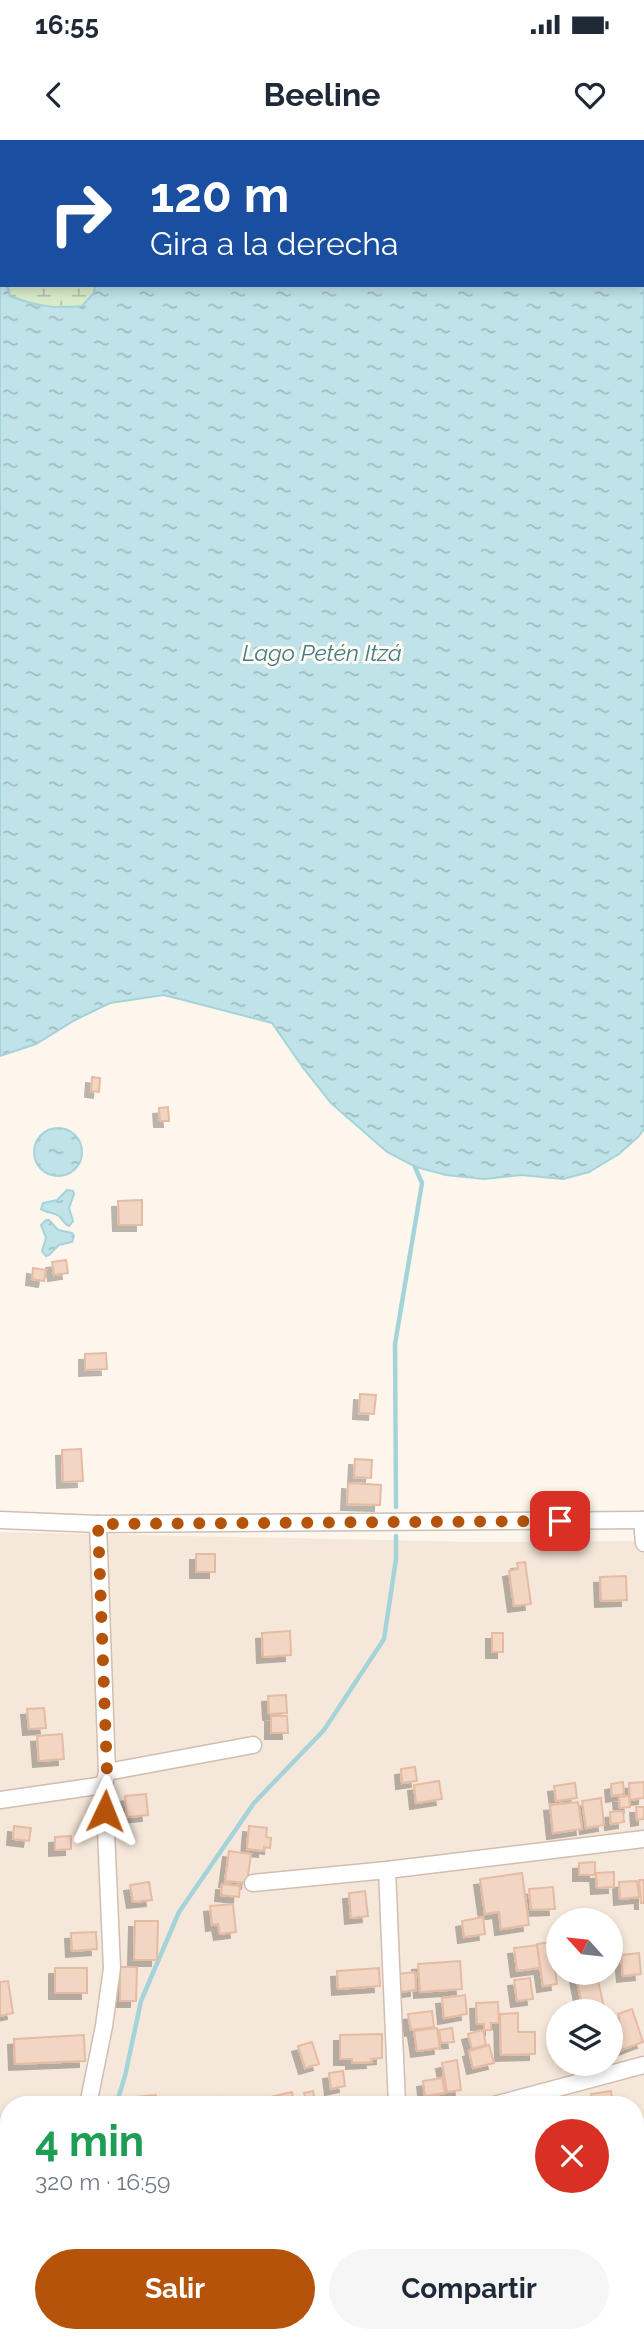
<!DOCTYPE html>
<html lang="es">
<meta charset="utf-8">
<style>
body{margin:0;font-family:Raleway,sans-serif;background:#f6f6f7;color:#1f2937;height:100vh;display:flex;flex-direction:column;font-size:26px;white-space:nowrap}
*{box-sizing:border-box;margin:0}
p{font-size:23px;color:#747a83}
.icon{flex:none;width:38px;height:38px;fill:none;stroke:currentColor;stroke-width:2;stroke-linecap:round;stroke-linejoin:round}
.map{position:relative;flex:1;overflow:hidden}
.panel{position:absolute;left:0px;top:1956px;width:644px;height:247px;display:flex;flex-direction:column;background:#fff;border-radius:28px 28px 0 0;box-shadow:0 4px 10px #0003}
.panel>*{flex:none}
.top-card{position:absolute;left:0px;top:0px;width:644px;height:147px;box-shadow:0 4px 10px #0003;background:#1a4fa0;color:#fff;overflow:hidden}
.needle{width:46px;rotate:297deg}
.tools{position:absolute;left:546px;top:1768px;display:grid;gap:14px}
.tools a{display:grid;place-items:center;width:77px;height:77px;border-radius:50%;background:#fff;box-shadow:0 4px 10px #0003;font-size:35px}
.pin{position:absolute;display:grid;place-items:center;width:60px;height:60px;color:#fff;margin:-30px;border-radius:14px;box-shadow:0 4px 10px #0006}
.me{position:absolute;width:77px;margin:-38px;rotate:2deg;stroke-linejoin:round;filter:drop-shadow(0 0 5px #0008)}
.turn{display:flex;align-items:center;gap:24px;height:147px;padding:0 35px;font-size:32px}
.turn .icon{width:91px;height:91px;stroke-width:2.5}
.turn b{display:block;font-size:49px;line-height:60px}
.round{display:grid;place-items:center;flex:none;width:74px;height:74px;border-radius:37px;background:#f6f6f7}
.overview{display:flex;align-items:center;justify-content:space-between;height:119px;padding:0 35px}
h1{font-size:42px;font-weight:700;line-height:52px;color:#1e9e55}
.action{display:flex;gap:14px;margin-top:auto;padding:14px 35px}
.action a{flex:1;height:80px;border-radius:42px;background:#b45309;color:#fff;font-size:28px;font-weight:700;line-height:80px;text-align:center}
.action a+a{background:#f6f6f7;color:#1f2937}
.status{display:flex;justify-content:space-between;align-items:center;height:49px;padding:0 35px;background:#fff;direction:ltr}
.status svg{height:19px;fill:currentColor}
header{display:flex;justify-content:space-between;align-items:center;height:91px;padding:0 35px;background:#fff;font-size:32px;font-weight:700}
.map>svg:first-child{display:block}
.residential{fill:#f5e8da;fill-rule:evenodd}
.wetland{fill:url(#wetland-marsh)}
.water{fill:url(#water-ripples);stroke:#a5d3da;stroke-width:2;fill-rule:evenodd}
.lines{fill:none;stroke-linecap:round;stroke-linejoin:round}
.stream{stroke:#a5d3da;stroke-width:4.5}
.building{fill:#f3d5c3;stroke:#e6bba3;stroke-width:2;filter:url(#shadow)}
.minor-casing{stroke:#d1beb0;stroke-width:19}
.minor{stroke:#fff;stroke-width:16}
.route{stroke:#b45309;stroke-width:12;stroke-dasharray:0 21.6}
.labels{text-anchor:middle;dominant-baseline:central;stroke-width:6;stroke-linejoin:round;paint-order:stroke}
.water-label{font-size:23px;font-style:italic;fill:#437c86;stroke:#fffaf3}
</style>
<div class="status"><b>16:55</b><svg viewBox="0 0 49 12"><path d="M0 12V9h3v3zM5 12V6h3v6zM10 12V3h3v9zM15 12V0h3v12zM26 1h20v11H26zM47 4h2v5h-2z"/></svg></div>
<header><svg class="icon" aria-label="back" viewBox="0 0 24 24"><path d="M15 5l-7 7 7 7"/></svg>Beeline<svg class="icon" aria-label="heart" viewBox="0 0 24 24"><path d="M12 20l-8-8c-3-5 5-10 8-4 3-6 11-1 8 4z"/></svg></header>
<div class="map">
<svg width="644" height="2202" viewBox="0 0 644 2202">
<defs>
<pattern id="wetland-marsh" width="20" height="14" patternUnits="userSpaceOnUse" patternTransform="scale(1.75)"><rect width="20" height="14" fill="#d8ecc9"/><path d="M1 5h8M5 5V1M11 12h8M15 12V8" fill="none" stroke="#b4c2a5"/></pattern>
<pattern id="water-ripples" width="26" height="14" patternUnits="userSpaceOnUse" patternTransform="scale(1.75)"><rect width="26" height="14" fill="#bfe3e8"/><path d="M2 4q2-2 4 0t4 0M15 11q2-2 4 0t4 0" fill="none" stroke="#a0bbbe"/></pattern>
<filter id="shadow"><feDropShadow dx="-6" dy="6" stdDeviation="0" flood-color="#0004"/></filter>
</defs>
<rect width="100%" height="100%" fill="#fdf6ec"/>
<path class="residential" d="M0,1392L475,1402L644,1401V2202H0ZM558,1780H611V1832H558ZM558,1871H611V1923H558ZM9,1965H635V2194H9Z"/>
<path class="wetland" d="M7,145H95L94,153L82,166C56,169 35,166 10,156Z"/>
<g class="water">
<path d="M0,0H644V989L638,997L619,1014L589,1032L563,1039L521,1035L484,1039L446,1035L416,1027L387,1012L331,963L304,929L272,883L164,855L110,863L75,880L36,904L0,916ZM2,2H642V145H95L94,153L82,166C56,169 35,166 10,156L7,145H2Z"/>
<circle cx="58" cy="1012" r="24"/>
<path d="M67,1050L73,1051L74,1054L69,1068L73,1081L69,1086C64,1084 63,1080 59,1076C53,1072 46,1073 41,1069L43,1063L57,1060Z"/>
<path d="M46,1080H49L58,1090L72,1093L74,1096L72,1102L59,1105L49,1115L46,1116L42,1111L46,1098L41,1085Z"/>
</g>
<g class="lines">
<g class="stream">
<path d="M396,1367L395,1204L422,1043L415,1027"/>
<path d="M116,1965L125,1936L141,1861L179,1772L254,1663L324,1590L384,1499L396,1419V1396"/>
<path d="M98,2194V2202"/>
</g>
</g>
<g class="building">
<path d="M92,937L100,938L99,952L91,951Z"/>
<path d="M168,967L169,981H160L159,968Z"/>
<path d="M142,1060V1085H119L118,1061Z"/>
<path d="M66,1120L68,1133L54,1135L52,1122Z"/>
<path d="M33,1128L46,1130L44,1141L32,1139Z"/>
<path d="M106,1213L107,1229L85,1230V1214Z"/>
<path d="M360,1254L376,1255L374,1274L359,1273Z"/>
<path d="M81,1309L83,1341L63,1342L62,1310Z"/>
<path d="M355,1319L372,1320L371,1338L354,1337Z"/>
<path d="M348,1343L381,1345L380,1365L347,1364Z"/>
<rect x="196" y="1414" width="19" height="18"/>
<path d="M525,1422L531,1464L514,1466L509,1431L518,1429L517,1423Z"/>
<path d="M626,1436L627,1460L601,1461L600,1437Z"/>
<path d="M290,1491L291,1515L263,1517L262,1493Z"/>
<rect x="492" y="1493" width="11" height="19"/>
<path d="M286,1555L287,1573L269,1574L268,1556Z"/>
<path d="M44,1568L46,1588L29,1589L27,1569Z"/>
<path d="M271,1576H287L288,1593H271Z"/>
<path d="M62,1594L64,1619L39,1621L37,1596Z"/>
<path d="M415,1627L417,1641L402,1643L401,1629Z"/>
<path d="M439,1641L442,1659L416,1663L414,1645Z"/>
<path d="M623,1642L624,1654L612,1656L611,1644Z"/>
<path d="M644,1642V1658L630,1660L629,1643Z"/>
<path d="M575,1643L577,1658L556,1661L554,1646Z"/>
<path d="M146,1654L148,1675L127,1677L125,1656Z"/>
<path d="M629,1656L630,1667L620,1668L619,1657Z"/>
<path d="M601,1658L604,1685L586,1688L582,1661Z"/>
<path d="M578,1662L582,1689L553,1693L550,1665Z"/>
<path d="M636,1667H644V1679L637,1680Z"/>
<path d="M623,1671L624,1682L611,1684L610,1672Z"/>
<path d="M14,1686L31,1688L29,1701L13,1699Z"/>
<path d="M249,1686L267,1688L266,1697L271,1698L270,1708L264,1707V1711L247,1709Z"/>
<path d="M71,1696V1709L55,1710V1697Z"/>
<path d="M229,1711L251,1714L247,1743L225,1741Z"/>
<path d="M595,1722V1735H579V1723Z"/>
<path d="M614,1732V1747L597,1748L596,1733Z"/>
<path d="M522,1733L529,1785L501,1789L499,1772L485,1774L480,1739Z"/>
<path d="M639,1740H644V1763H641Z"/>
<path d="M637,1741L639,1757L620,1759L619,1742Z"/>
<path d="M149,1742L152,1760L133,1762L130,1745Z"/>
<path d="M222,1744L240,1746L239,1757L221,1755Z"/>
<path d="M553,1747L555,1769L531,1770L529,1749Z"/>
<path d="M365,1751L368,1776L351,1778L349,1753Z"/>
<path d="M233,1764L236,1792L220,1794L218,1784L212,1785L210,1766Z"/>
<path d="M483,1777L485,1794L464,1797L462,1781Z"/>
<path d="M135,1781H158L157,1820H134Z"/>
<path d="M96,1792L97,1809L72,1811L71,1793Z"/>
<path d="M551,1802L557,1844L543,1846L537,1804Z"/>
<path d="M537,1805L540,1828L517,1831L514,1808Z"/>
<path d="M639,1813L641,1834L623,1836L621,1815Z"/>
<path d="M460,1821L462,1849L420,1852L418,1824Z"/>
<path d="M120,1827H137L136,1861H120Z"/>
<rect x="55" y="1828" width="32" height="25"/>
<path d="M379,1828L380,1846L338,1849L337,1831Z"/>
<path d="M415,1832L416,1850L400,1852L398,1834Z"/>
<path d="M596,1832L605,1871H583L576,1836Z"/>
<path d="M530,1838L533,1859L517,1861L514,1840Z"/>
<path d="M8,1841L13,1873L0,1876V1842Z"/>
<path d="M465,1855L467,1874L444,1878L442,1858Z"/>
<path d="M498,1862L499,1883H491V1890H484V1884H477L476,1863Z"/>
<path d="M632,1869L643,1902L619,1911L611,1885L620,1882L618,1874Z"/>
<path d="M432,1871L434,1887L411,1890L408,1874Z"/>
<path d="M518,1873V1892H535V1914L501,1915L500,1874Z"/>
<path d="M437,1888L440,1908L417,1911L414,1891Z"/>
<path d="M452,1888L454,1902L441,1903L439,1890Z"/>
<path d="M483,1890L486,1905L472,1909L468,1894Z"/>
<path d="M382,1894V1918L371,1919L372,1922L352,1923V1919H340V1895Z"/>
<path d="M84,1895L85,1921L15,1924L14,1899Z"/>
<path d="M312,1902L319,1924L305,1928L298,1906Z"/>
<path d="M489,1905L494,1923L473,1928L469,1911Z"/>
<path d="M457,1920L461,1950L447,1952L442,1923Z"/>
<path d="M343,1931L345,1946L331,1949L329,1933Z"/>
<path d="M442,1938L445,1953L425,1956L423,1941Z"/>
<path d="M313,1951L316,1965H307L304,1953Z"/>
<path d="M611,1951L613,1965H592L591,1954Z"/>
<path d="M292,1952L293,1960L302,1958L304,1965H263L262,1959Z"/>
<path d="M156,1955L157,1965H136V1957Z"/>
<path d="M219,1957L221,1965H207L206,1960Z"/>
<path d="M260,1958L262,1965H243V1963Z"/>
<path d="M348,1958L349,1965H329V1961Z"/>
<path d="M644,1999V2010L635,2011V2000Z"/>
<path d="M644,2012V2042L635,2043V2013Z"/>
<path d="M644,2078V2116L635,2117V2080Z"/>
<path d="M644,2119V2132L635,2133V2120Z"/>
<path d="M644,2134V2151L635,2153V2135Z"/>
<path d="M208,2194L209,2202H192L191,2197Z"/>
<path d="M478,2194L480,2202H463L462,2197Z"/>
<path d="M481,2194H496L497,2202H482Z"/>
<path d="M512,2194L513,2202H500L499,2196Z"/>
<path d="M527,2194L528,2202H516L514,2195Z"/>
<path d="M533,2194H555L556,2202H535Z"/>
<path d="M557,2194H574L575,2199L558,2202Z"/>
<path d="M596,2194H614L615,2197L597,2201Z"/>
</g>
<g class="lines">
<g class="minor-casing">
<g id="minor">
<path d="M0,1380L98,1384L644,1380"/>
<path d="M642,1380L644,1403"/>
<path d="M107,1632L253,1605"/>
<path d="M0,1660L104,1645"/>
<path d="M387,1730L397,1965"/>
<path d="M253,1743L387,1730L644,1699"/>
<path d="M88,1965L104,1886L112,1828L104,1645L107,1632L98,1384"/>
<path d="M494,1965L644,1925"/>
<path d="M635,2065L644,2063"/>
<path d="M0,2099L9,2096"/>
<path d="M408,2202V2194"/>
</g>
</g>
<use href="#minor" class="minor"/>
</g>
<g class="lines">
<path class="route" d="M105,1671L104,1645L107,1632L98,1384L560,1381"/>
</g>
<g class="labels">
<g class="water-label">
<text x="322" y="512">Lago Petén Itzá</text>
</g>
</g>
</svg>
<div class="tools">
<a><svg class="needle" viewBox="-14 -14 28 28"><path d="M0-13l5 13h-10z" fill="#e53935"/><path d="M0 13l5-13h-10z" fill="#747a83"/></svg></a>
<a><svg class="icon" aria-label="layers" viewBox="0 0 24 24"><path d="M12 4l9 5-9 5-9-5zM3 14l9 5 9-5"/></svg></a>
</div>
<div class="pin" style="left:560px;top:1381px;background:#d93025"><svg class="icon" aria-label="arrive" viewBox="0 0 24 24"><path d="M6 21V4h12l-3 4 3 4H6"/></svg></div>
<svg class="me" style="left:105px;top:1671px" viewBox="-20 -20 40 40"><path d="M0-17L14 15 0 8-14 15z" fill="#b45309" stroke="#fff" stroke-width="4"/></svg>
<div class="top-card">
<div class="turn"><svg class="icon" aria-label="right" viewBox="0 0 24 24"><path d="M7 20v-9h11M14 6l5 5-5 5"/></svg><div><b>120 m</b>Gira a la derecha</div></div>
</div>
<section class="panel">
<div class="overview"><div><h1>4 min</h1><p>320 m · 16:59</p></div><a class="round" style="background:#d93025;color:#fff"><svg class="icon" aria-label="close" viewBox="0 0 24 24"><path d="M6 6l12 12M18 6L6 18"/></svg></a></div>
<div class="action"><a>Salir</a><a>Compartir</a></div>
</section>
</div>
